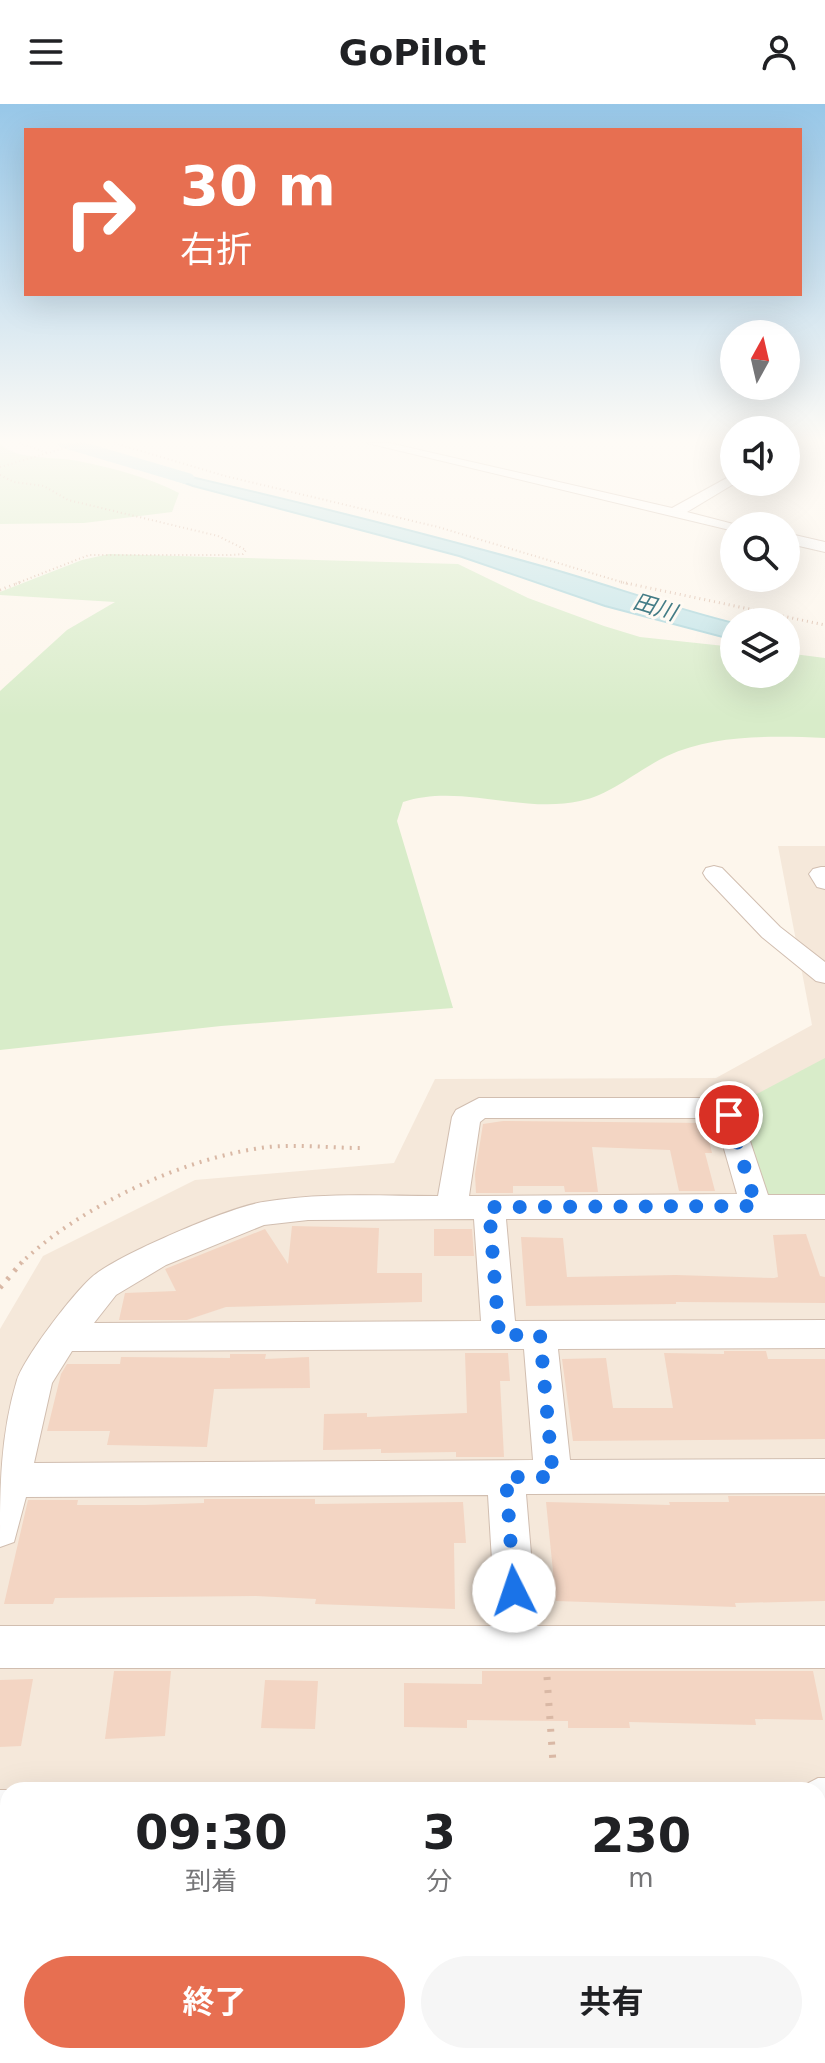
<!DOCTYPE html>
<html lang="ja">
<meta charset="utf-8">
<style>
body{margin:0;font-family:"DejaVu Sans","Noto Sans JP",sans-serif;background:#f6f6f6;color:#202124;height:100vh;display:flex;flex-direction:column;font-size:30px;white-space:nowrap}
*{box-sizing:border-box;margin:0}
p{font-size:26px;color:#757577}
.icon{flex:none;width:44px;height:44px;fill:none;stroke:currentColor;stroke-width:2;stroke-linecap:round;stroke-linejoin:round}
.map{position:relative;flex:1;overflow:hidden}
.side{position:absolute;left:0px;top:1678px;width:826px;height:282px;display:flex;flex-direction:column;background:#fff;border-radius:24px 24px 0 0;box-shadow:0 8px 32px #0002}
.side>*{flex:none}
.top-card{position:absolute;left:24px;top:24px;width:778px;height:168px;border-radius:0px;box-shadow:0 8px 32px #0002;background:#e76f51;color:#fff;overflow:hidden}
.needle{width:52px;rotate:8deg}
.controls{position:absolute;left:720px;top:216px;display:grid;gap:16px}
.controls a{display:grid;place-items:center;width:80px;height:80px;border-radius:50%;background:#fff;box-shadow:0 8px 32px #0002;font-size:40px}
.pin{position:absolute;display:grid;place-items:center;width:68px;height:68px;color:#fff;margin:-34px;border:4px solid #fff;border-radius:50%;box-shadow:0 2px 8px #0007}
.me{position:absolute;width:88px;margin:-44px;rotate:356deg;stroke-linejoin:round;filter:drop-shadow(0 0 6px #0008)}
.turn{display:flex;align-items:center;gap:28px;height:168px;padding:0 24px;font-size:36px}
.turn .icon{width:104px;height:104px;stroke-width:2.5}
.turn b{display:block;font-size:56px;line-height:68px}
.eta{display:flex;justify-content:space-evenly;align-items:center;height:136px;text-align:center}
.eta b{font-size:48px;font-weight:700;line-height:56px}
.primary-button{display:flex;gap:16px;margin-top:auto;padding:16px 24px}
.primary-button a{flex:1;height:92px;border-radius:48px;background:#e76f51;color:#fff;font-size:32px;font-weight:700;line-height:92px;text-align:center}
.primary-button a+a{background:#f6f6f6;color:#202124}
header{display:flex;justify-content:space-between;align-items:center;height:104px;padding:0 24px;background:#fff;font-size:36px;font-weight:700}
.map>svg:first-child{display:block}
.residential{fill:#f5e8da;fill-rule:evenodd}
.education{fill:#f3e8fa}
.green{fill:#d8ecc9}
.water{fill:#bfe3e8;stroke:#a5d3da;stroke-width:2}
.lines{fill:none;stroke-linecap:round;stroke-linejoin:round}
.river{fill:#bfe3e8;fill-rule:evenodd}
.building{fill:#f3d5c3}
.street-casing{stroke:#d1beb0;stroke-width:2}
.secondary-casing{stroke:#d6c0b0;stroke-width:2}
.path-far4{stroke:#d9b8a5;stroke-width:2;stroke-dasharray:1 3;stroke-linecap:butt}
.path-far3{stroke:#d9b8a5;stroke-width:3;stroke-dasharray:1 4;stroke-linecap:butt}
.path-far2{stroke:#d9b8a5;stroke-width:4;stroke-dasharray:2 6;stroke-linecap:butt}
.path-far1{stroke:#d9b8a5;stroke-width:5;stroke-dasharray:3 8;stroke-linecap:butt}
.path{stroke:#d9b8a5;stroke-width:7;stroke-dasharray:3 10;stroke-linecap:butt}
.street{fill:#fff;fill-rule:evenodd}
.secondary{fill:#fff;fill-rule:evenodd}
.route{stroke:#1a73e8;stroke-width:14;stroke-dasharray:0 25.2}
.labels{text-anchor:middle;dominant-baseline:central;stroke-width:6;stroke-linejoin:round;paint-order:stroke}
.far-water-label{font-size:22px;font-style:italic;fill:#437c86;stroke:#fffaf3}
</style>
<header><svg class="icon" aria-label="menu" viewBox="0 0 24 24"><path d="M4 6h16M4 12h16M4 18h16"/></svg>GoPilot<svg class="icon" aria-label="person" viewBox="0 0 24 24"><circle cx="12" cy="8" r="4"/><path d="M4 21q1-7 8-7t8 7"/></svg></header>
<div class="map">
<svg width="825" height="1959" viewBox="0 0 825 1959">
<rect width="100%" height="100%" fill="#fdf6ec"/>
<path class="residential" d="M778,742H825V1959H0V1225L43,1152L195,1076L394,1059L435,975L716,974L812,921ZM8,1686H818V1952H8Z"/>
<path class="education" d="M0,1823H8V1952H602L603,1959H0Z"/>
<g class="green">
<path d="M0,340C19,357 55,352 78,357C113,364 148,373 179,389L172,408L84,419L0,420Z"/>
<path d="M109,450L458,460L528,494L604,522L640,533L734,543V570H786V549L825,554V634C774,632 714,630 667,652C639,665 611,691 580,697C522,710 459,679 403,698L397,717L453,904L221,922L0,946V587L67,526L115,498L0,491V488L82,456Z"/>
<path d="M825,954V1095L761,1096L734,1002Z"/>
<path d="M818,1775H825V1959H680L679,1952H818Z"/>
</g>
<path class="water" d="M130,359C268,390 406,424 542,462C606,480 669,503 734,519V536L605,502L459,452L193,382Z"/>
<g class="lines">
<path class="river" d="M57,339H87L192,370L195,374L185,380L178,378L60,343Z"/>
</g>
<g class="building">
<path d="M503,1017L705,1019L712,1049H705L715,1087H679L670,1046L592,1043L598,1088H565L564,1082H513V1089H476L475,1070L483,1020Z"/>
<path d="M292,1122L379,1124L377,1169H422V1198L226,1203L187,1216H119L125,1189L176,1187L165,1165L265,1125L288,1160Z"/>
<path d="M434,1125H472L474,1152H434Z"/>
<path d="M806,1130L820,1172L825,1173V1199L676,1198V1200L526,1202L521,1133L563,1134L567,1173L676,1171L774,1174L778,1173L773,1131Z"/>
<path d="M724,1247H766L768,1255H825V1335L573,1337L562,1255L606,1254L613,1304H673L664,1249L724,1250Z"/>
<path d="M465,1249H508L510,1277H500L504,1353H456V1348L381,1349V1345L323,1346L324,1310L367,1309V1313L467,1309Z"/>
<path d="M230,1250H266L265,1255L309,1253L310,1284L214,1285L207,1343L107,1341L110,1327H47L61,1270L67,1260H120L121,1253L230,1254Z"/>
<path d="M728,1392H825V1497L735,1499L736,1503L556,1497L546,1398L670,1401L669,1398H729Z"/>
<path d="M204,1395H315V1400L463,1398L466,1439H454L455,1505L315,1500L316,1495L256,1492L55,1494L53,1500H4L28,1396H78L77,1401H145L204,1399Z"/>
<path d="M114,1567H171L165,1632L105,1635Z"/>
<path d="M482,1567H813L823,1616L755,1615L756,1621L629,1618L630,1624H568V1617L467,1616V1624L404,1623V1579L482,1580Z"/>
<path d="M33,1575L21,1642L0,1643V1576Z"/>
<path d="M265,1576L318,1577L315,1625L261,1624Z"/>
</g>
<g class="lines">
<g class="street-casing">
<g id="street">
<path d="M367,339H389L672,404L734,370V378H737L687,408L741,422H734V427Z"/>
<path d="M786,339H800L786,347Z"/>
<path d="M786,429L825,438V448L786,439Z"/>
<path d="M714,762L722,764L780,823L825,858V879L816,877L762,833L706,774L703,769L706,764Z"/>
<path d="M821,763H825V785L817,783L809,770L813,765Z"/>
<path d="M479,994H707L739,1004L768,1091H825V1115H506L515,1217L825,1216V1244L558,1245L570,1356L825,1355V1389L526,1390L537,1522H825V1564H0V1522H496L488,1391L26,1393L14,1438L0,1443C0,1385 0,1332 17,1276C26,1251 72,1191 92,1173C117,1151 230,1103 263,1098C321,1088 380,1092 438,1092L452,1013L456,1006ZM485,1014H706L716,1017L737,1090L469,1092L480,1018ZM474,1115L481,1217L94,1219L116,1191L166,1161L264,1121L308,1116ZM524,1245L533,1356L34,1359L52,1279L72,1247Z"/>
<path d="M599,1952H651L652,1959H600Z"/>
</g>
</g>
<g class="secondary-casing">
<g id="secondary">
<path d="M818,1674H825V1736H818V1686H795Z"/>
<rect x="0" y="1686" width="8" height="62"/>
</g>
</g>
<g class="path-far4">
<path d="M19,339L48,349"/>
<path d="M114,339L225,372L438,423L628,480"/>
<path d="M0,363L82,339"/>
<path d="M0,371L14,378L44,382L68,396L218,432L246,446L243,450L231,451H89L15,480"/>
</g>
<g class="path-far3">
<path d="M621,478L825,521"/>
<path d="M0,486L21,478"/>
</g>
<path class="path-far2" d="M20,1160C80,1102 185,1053 268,1043C299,1040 330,1044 361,1044"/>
<path class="path-far1" d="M0,1184L22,1158"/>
<path class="path" d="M547,1573L553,1659"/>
<use href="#street" class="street"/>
<use href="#secondary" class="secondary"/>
</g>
<linearGradient id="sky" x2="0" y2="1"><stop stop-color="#97c7e8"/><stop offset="0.55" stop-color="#fefbf6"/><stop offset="1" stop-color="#fefbf6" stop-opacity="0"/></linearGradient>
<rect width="825" height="613" fill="url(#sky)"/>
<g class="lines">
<path class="route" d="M514,1487L506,1373H553L540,1231H499L489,1103L756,1102L729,1011"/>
</g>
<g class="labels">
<g class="far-water-label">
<text transform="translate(655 503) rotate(17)">田川</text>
</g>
</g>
</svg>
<div class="controls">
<a><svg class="needle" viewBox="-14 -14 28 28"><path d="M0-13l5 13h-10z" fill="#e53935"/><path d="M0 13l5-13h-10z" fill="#757577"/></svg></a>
<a><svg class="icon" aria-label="sound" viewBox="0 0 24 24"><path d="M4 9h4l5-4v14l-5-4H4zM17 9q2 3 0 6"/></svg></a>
<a><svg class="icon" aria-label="search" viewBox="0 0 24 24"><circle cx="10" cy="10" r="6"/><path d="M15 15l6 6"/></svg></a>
<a><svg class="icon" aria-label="layers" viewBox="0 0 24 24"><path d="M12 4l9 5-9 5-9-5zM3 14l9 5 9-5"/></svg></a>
</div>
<div class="pin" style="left:729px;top:1011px;background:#d93025"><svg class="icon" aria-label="arrive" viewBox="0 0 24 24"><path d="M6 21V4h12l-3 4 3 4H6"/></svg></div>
<svg class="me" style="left:514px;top:1487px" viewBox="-20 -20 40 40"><circle r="19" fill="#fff"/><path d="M0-13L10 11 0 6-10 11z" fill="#1a73e8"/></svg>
<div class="top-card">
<div class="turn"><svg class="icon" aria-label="right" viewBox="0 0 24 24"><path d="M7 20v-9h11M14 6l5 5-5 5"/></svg><div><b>30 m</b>右折</div></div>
</div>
<section class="side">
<div class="eta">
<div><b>09:30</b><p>到着</p></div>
<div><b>3</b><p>分</p></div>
<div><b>230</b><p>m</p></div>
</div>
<div class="primary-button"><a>終了</a><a>共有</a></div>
</section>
</div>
